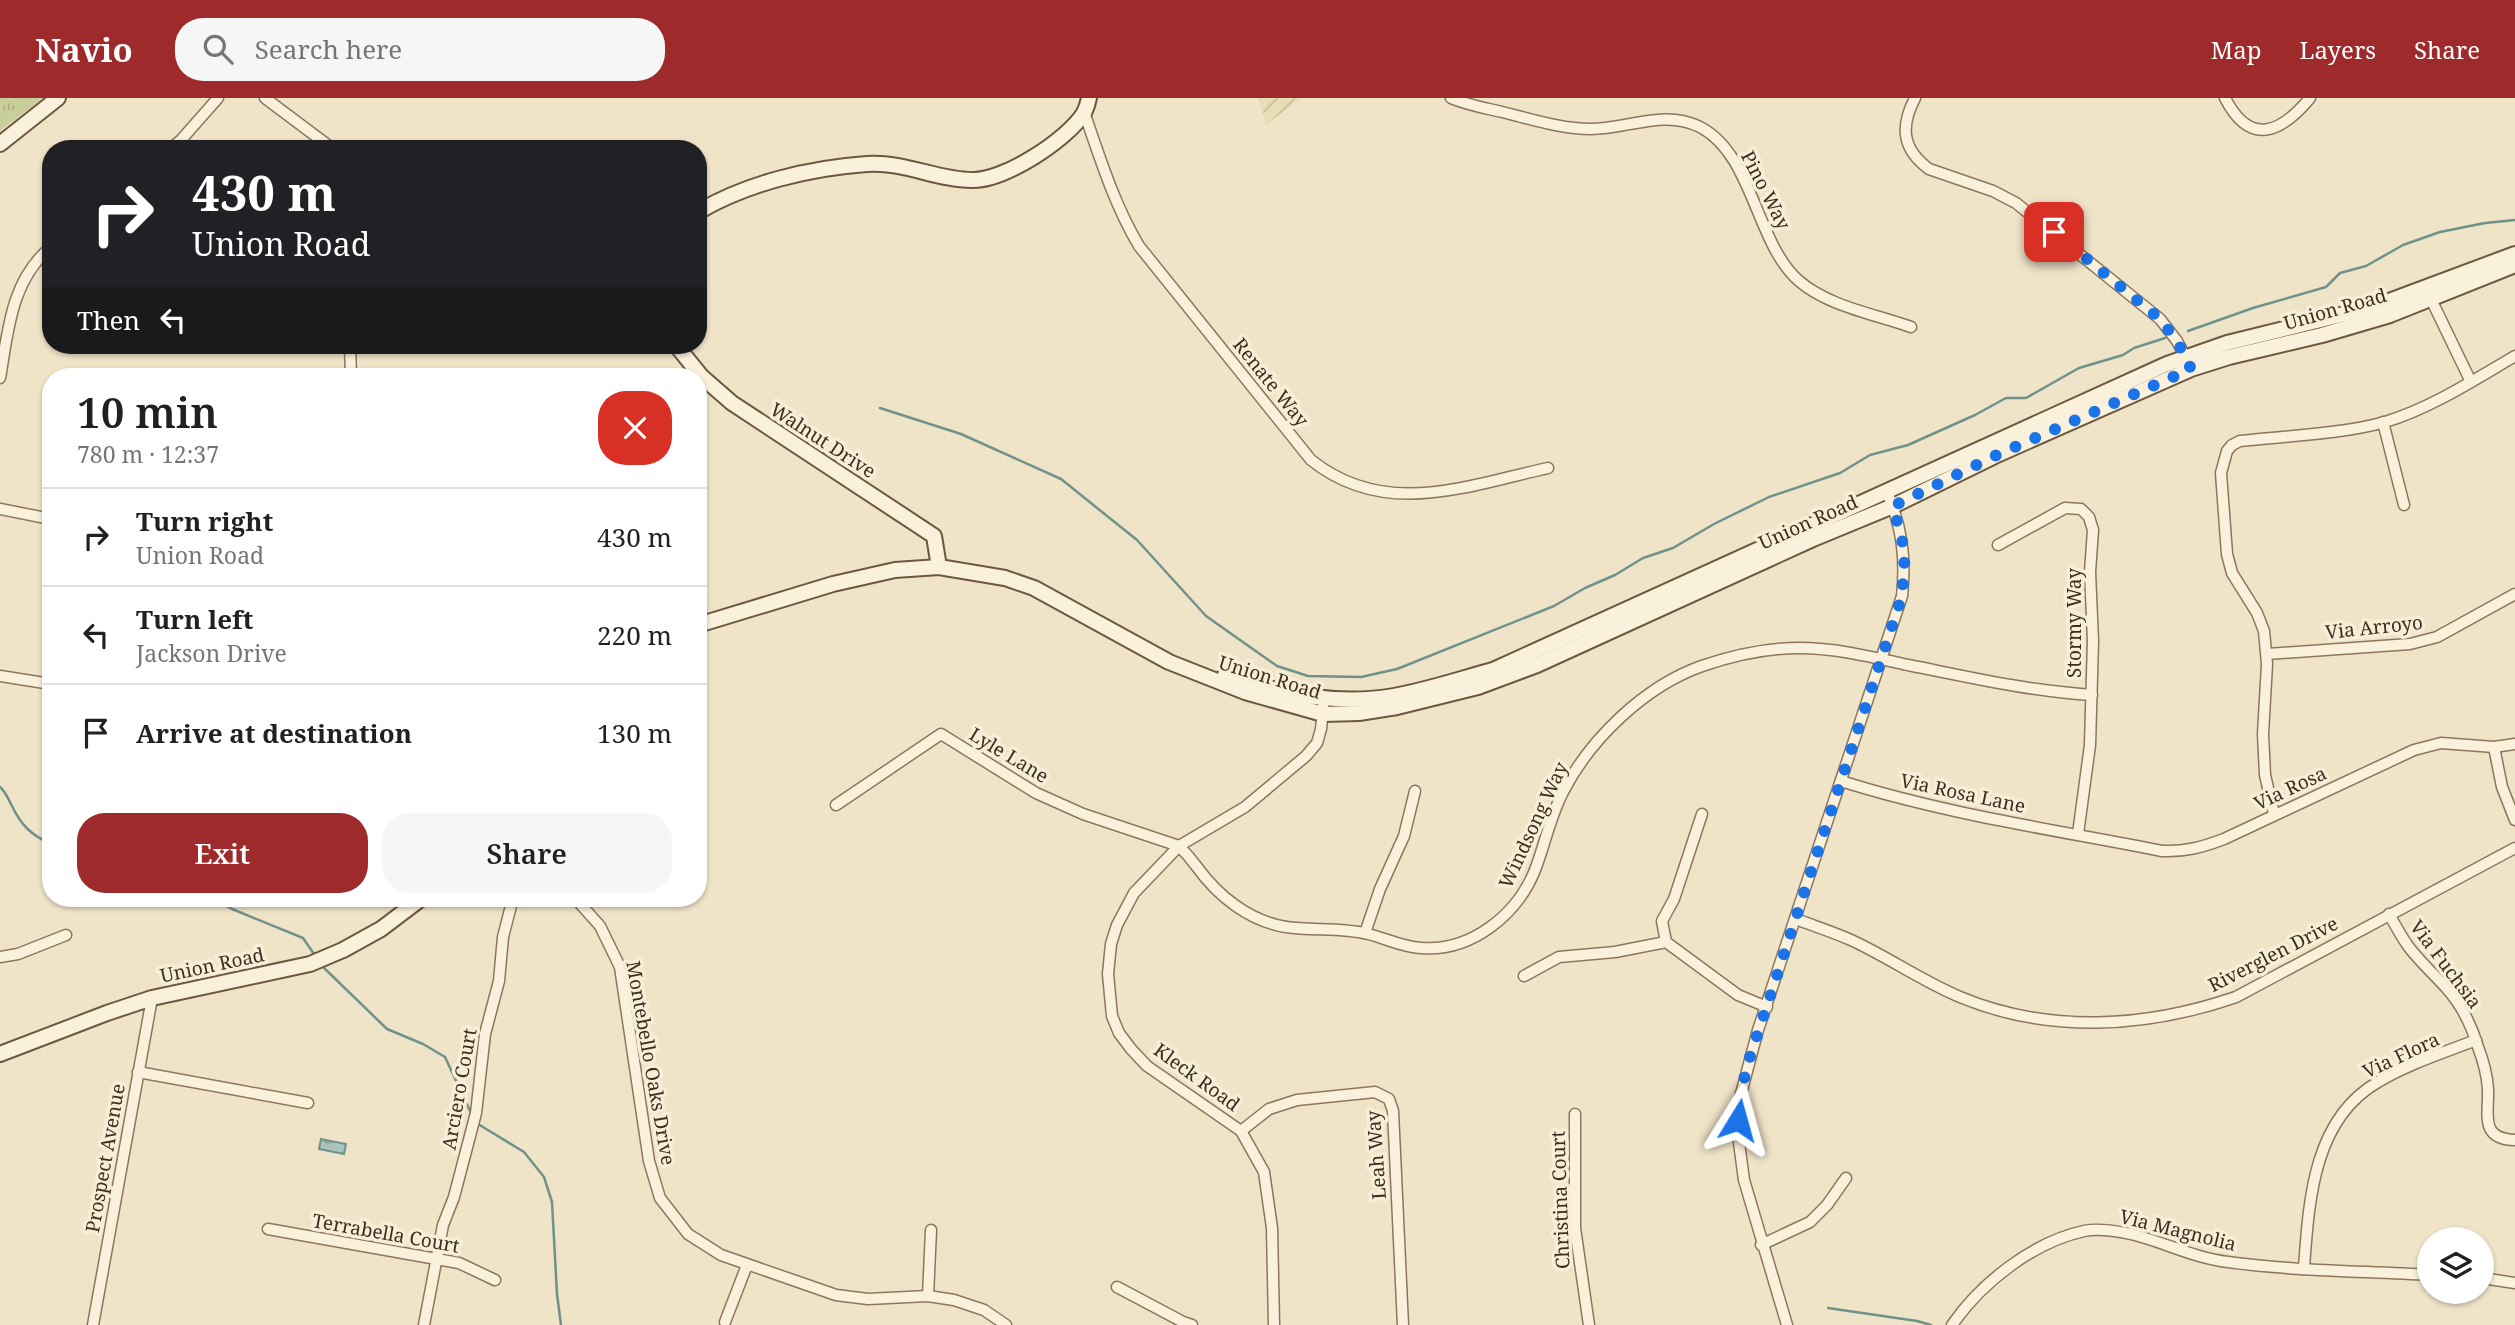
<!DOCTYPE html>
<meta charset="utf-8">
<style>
body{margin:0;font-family:"Noto Serif",serif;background:#f6f6f6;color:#202124;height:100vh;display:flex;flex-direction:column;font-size:26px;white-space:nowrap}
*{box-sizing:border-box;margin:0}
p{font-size:23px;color:#757577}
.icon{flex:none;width:38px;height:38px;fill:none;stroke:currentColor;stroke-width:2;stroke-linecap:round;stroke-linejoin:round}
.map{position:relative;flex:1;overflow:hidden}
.panel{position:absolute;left:42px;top:270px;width:665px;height:539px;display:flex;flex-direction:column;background:#fff;border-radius:28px;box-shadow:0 2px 5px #0004}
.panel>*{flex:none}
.guide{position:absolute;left:42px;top:42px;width:665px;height:214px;border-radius:28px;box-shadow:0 2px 5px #0004;background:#202124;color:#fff;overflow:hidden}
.tools{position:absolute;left:2417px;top:1129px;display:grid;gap:14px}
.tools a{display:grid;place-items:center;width:77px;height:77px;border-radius:50%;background:#fff;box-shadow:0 2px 5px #0004;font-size:35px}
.pin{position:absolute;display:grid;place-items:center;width:60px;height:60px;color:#fff;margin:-30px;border-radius:14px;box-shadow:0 4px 10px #0006}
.me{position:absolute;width:77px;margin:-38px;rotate:8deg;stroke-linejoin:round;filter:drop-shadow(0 0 5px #0008)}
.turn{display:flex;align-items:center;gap:24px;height:147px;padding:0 35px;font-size:32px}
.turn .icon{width:91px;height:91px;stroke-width:2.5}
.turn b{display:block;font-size:49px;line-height:60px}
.then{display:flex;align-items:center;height:66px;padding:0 35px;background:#0003;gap:14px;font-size:26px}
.round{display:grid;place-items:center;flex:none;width:74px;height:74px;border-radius:28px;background:#f6f6f6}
.head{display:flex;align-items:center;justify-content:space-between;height:119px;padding:0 35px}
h1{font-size:42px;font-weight:600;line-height:52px}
.action{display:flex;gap:14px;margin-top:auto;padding:14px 35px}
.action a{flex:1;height:80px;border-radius:28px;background:#9e2a2b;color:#fff;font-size:28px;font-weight:600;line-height:80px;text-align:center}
.action a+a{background:#f6f6f6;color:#202124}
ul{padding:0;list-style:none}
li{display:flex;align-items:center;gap:21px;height:98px;padding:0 35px;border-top:2px solid #e0e0e0}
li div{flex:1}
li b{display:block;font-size:26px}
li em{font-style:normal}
header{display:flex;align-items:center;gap:42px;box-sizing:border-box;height:98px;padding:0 35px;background:#9e2a2b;color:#fff}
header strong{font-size:33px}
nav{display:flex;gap:38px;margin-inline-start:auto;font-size:24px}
.search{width:490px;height:63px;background:#f6f6f6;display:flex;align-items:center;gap:18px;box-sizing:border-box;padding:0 24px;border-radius:28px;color:#757577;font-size:26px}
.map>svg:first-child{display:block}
.farmland{fill:url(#farmland-furrows)}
.grass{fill:url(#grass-tufts)}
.water{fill:url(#water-waves);stroke:#6f938a;stroke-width:2}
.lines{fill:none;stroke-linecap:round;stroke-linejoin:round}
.stream{stroke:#6f938a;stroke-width:2.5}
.street-casing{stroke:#8d765c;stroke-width:13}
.secondary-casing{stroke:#6f573f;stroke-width:18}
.street{stroke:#faf1dc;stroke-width:10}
.secondary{stroke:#faf1dc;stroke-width:14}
.route{stroke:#1a73e8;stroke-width:12;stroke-dasharray:0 21.6}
.labels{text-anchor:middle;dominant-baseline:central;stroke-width:7;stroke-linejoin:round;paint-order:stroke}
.street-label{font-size:19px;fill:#3d2e20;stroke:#f7eed8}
</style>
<header>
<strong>Navio</strong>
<div class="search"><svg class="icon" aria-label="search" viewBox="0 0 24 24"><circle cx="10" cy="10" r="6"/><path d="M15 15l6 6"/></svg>Search here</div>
<nav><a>Map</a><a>Layers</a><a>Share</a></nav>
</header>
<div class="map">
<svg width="2515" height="1227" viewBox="0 0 2515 1227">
<defs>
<pattern id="farmland-furrows" width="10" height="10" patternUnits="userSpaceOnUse" patternTransform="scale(1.75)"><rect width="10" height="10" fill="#e6deb5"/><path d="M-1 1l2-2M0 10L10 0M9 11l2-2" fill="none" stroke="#c6bf9b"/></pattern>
<pattern id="grass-tufts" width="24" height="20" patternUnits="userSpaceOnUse" patternTransform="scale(1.75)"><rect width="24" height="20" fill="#c9cf9b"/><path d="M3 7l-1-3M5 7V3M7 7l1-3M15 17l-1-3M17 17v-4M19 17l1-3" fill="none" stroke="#aeb285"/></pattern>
<pattern id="water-waves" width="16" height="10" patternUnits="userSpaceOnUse" patternTransform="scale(1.75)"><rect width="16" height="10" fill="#a9c4bc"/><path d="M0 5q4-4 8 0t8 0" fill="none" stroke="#8ba098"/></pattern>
</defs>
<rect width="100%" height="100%" fill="#f0e4c8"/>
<path class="farmland" d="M1259,0H1301L1266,27Z"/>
<path class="grass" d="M0,0H43L0,33Z"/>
<path class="water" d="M321,1041L346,1046L344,1056L319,1051Z"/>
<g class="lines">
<g class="stream">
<path d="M2188,233L2253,210L2326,189L2340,175L2366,168L2403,147L2440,134L2485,125L2515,122"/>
<path d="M880,310L961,336L1061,381L1137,442L1206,518L1277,568L1308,578L1361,579L1397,571L1554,508L1585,490L1615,477L1643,460L1673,450L1714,426L1769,399L1840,375L1870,357L1908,347L1975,317L2006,300H2026L2079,270L2123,257L2134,250L2165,240"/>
<path d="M0,689C6,694 8,701 12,708C21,727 31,737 51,746"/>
<path d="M212,800L232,811L303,840L316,859"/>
<path d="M322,868L387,931L423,946L445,959L471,1015"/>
<path d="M478,1026L524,1054L544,1079L552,1104L557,1196L561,1227"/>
<path d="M1828,1210L1917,1223L1931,1227"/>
</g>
<g class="street-casing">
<g id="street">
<path d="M265,0L333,51"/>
<path d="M1451,0C1467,7 1485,10 1502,14C1531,21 1561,31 1591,31C1628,31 1664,11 1700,29C1753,56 1756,146 1799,183C1828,208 1874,216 1911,229"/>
<path d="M1915,0C1900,29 1902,51 1929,71L1993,93L2016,105L2160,221L2177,243L2188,264"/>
<path d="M2225,0C2250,49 2281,35 2310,0"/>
<path d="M1084,14C1100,60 1114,106 1139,148L1311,362C1385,421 1466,388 1548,370"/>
<path d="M170,51L181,42L218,0"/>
<path d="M2429,197L2471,284"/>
<path d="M350,247L351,278"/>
<path d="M0,280C8,233 11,182 51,149"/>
<path d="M2383,324L2404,407"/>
<path d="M0,411L51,421"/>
<path d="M1998,447L2065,410L2081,411L2089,419L2093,432L2090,474L2093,543L2090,647L2078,736"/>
<path d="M2267,556L2410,546L2437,539L2515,496"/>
<path d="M0,578L51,586"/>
<path d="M2494,649L2502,689L2515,722"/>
<path d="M1841,683C1945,716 2056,732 2162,753C2185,754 2203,749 2224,741L2414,652L2441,645L2494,649L2515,646"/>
<path d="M836,707L941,636L1036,695L1083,716L1179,748C1186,755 1191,761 1197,769C1218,798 1249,823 1286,829C1312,833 1342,829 1368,836C1385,840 1402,849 1421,850C1471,854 1517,817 1535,772C1545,746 1550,719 1563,694C1590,641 1645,588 1702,568C1734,557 1766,550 1799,550C1836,550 1872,559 1908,567C1969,579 2029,593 2092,597"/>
<path d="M1702,716L1674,801L1662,823L1666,844L1738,897L1767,909"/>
<path d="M2274,716L2265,677L2263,636L2267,566L2264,533L2257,515L2232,475L2227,456L2221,375L2227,353L2232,347L2240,343C2285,338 2343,336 2385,324C2431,310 2474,282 2515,258"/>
<path d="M575,800L600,828L620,869L649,1063L660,1100L688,1136L721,1157L836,1197L868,1201L928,1198L954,1202L984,1212L1006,1227"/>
<path d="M2389,816C2395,827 2401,838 2408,848C2420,864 2435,877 2448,892C2462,908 2472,929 2478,949C2483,962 2487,976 2488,991C2489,1016 2479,1041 2515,1042"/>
<path d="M1796,821C1814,828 1833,834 1851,842C1888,859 1922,883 1960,899C2049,936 2146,930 2236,899L2515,750"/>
<path d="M1365,835L1380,791L1404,738L1415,693"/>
<path d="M0,859L18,856L66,837"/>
<path d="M1524,878L1559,859L1615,854L1666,844"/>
<path d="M138,974L308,1005"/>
<path d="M1575,1016V1130L1589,1227"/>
<path d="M1241,1033L1269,1011L1297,1002L1375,994L1389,1001L1393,1013L1403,1227"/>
<path d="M268,1131L459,1165L495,1182"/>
<path d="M1761,1147L1810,1124L1827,1107L1846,1080"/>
<path d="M2304,1169C2309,1103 2313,1021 2378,984C2408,966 2443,955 2476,942"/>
<path d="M2482,1180L2515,1185"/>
<path d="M1117,1189L1183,1224L1192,1227"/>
<path d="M928,1198L931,1132"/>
<path d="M725,1224L747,1167"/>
<path d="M93,1227L152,900"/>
<path d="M424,1227L443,1127L454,1099L476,1015L485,936L499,883L503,839L513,800"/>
<path d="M1274,1227L1272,1130L1264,1074L1241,1033L1147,968L1131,951L1119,935L1112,918L1108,876L1111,846L1117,827L1134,795L1179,748L1245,709L1306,658L1317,645L1321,631L1324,601"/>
<path d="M1787,1227L1744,1082L1738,1037V1007L1758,932L1902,498C1906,460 1902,429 1887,394"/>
<path d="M1952,1227C1981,1185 2033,1144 2084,1133C2098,1130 2116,1133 2131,1136C2164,1144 2194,1160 2228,1164C2294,1173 2362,1173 2429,1177"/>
</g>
</g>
<g class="secondary-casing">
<g id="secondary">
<path d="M0,46L58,0"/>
<path d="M698,114C747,85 810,70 867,66C903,63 937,82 972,82C1004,83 1067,42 1084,15C1086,11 1088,5 1089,0"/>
<path d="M676,247L701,278L732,305L934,438L939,469"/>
<path d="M698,527L833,486L895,472L939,469L1005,480L1034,490L1169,564L1245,594L1323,616L1359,615L1397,609L1478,589L1537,567L1813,441L1893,408L1999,356L2191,271L2229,259L2322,237L2390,217L2515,167"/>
<path d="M1225,577C1279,596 1337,608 1394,598C1427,592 1460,581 1493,572L2167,266L2227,245L2373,209L2515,156"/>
<path d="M0,956L107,915L152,900L310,866L343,852L381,831L422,800"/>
</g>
</g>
<use href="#street" class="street"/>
<use href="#secondary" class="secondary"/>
</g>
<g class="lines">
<path class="route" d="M1738,1022V1007L1748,965L1902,498L1905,454L1893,408L1999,356L2191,271L2177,243L2160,221L2054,134"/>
</g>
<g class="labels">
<g class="street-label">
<text transform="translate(1766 92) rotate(63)">Pino Way</text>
<text transform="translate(2335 211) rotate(-16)">Union Road</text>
<text transform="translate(1271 284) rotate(51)">Renate Way</text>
<text transform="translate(823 342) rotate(33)">Walnut Drive</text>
<text transform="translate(1808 424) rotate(-24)">Union Road</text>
<text transform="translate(2074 525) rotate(-90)">Stormy Way</text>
<text transform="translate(2374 529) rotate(-6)">Via Arroyo</text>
<text transform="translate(1270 579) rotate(17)">Union Road</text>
<text transform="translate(1009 657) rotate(31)">Lyle Lane</text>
<text transform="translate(2290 690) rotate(-25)">Via Rosa</text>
<text transform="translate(1963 695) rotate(12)">Via Rosa Lane</text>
<text transform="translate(1533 727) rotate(-65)">Windsong Way</text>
<text transform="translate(2273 856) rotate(-27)">Riverglen Drive</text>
<text transform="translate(2446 866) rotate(53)">Via Fuchsia</text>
<text transform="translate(212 867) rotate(-12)">Union Road</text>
<text transform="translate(2401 957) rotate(-25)">Via Flora</text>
<text transform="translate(651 965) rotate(80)">Montebello Oaks Drive</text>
<text transform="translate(1197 979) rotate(36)">Kleck Road</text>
<text transform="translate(459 991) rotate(-80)">Arciero Court</text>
<text transform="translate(1376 1057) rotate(-94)">Leah Way</text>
<text transform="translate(105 1060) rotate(-80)">Prospect Avenue</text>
<text transform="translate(1560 1102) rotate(-92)">Christina Court</text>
<text transform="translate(2178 1132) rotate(14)">Via Magnolia</text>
<text transform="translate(386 1135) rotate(10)">Terrabella Court</text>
</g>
</g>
</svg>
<div class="tools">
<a><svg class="icon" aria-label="layers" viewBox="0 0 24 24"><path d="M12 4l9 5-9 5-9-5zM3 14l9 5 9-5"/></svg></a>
</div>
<div class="pin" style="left:2054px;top:134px;background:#d93025"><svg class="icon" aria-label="arrive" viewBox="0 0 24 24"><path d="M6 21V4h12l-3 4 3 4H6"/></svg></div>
<svg class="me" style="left:1738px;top:1022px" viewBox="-20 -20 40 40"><path d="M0-17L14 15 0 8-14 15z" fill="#1a73e8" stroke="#fff" stroke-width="4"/></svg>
<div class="guide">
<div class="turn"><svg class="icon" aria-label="right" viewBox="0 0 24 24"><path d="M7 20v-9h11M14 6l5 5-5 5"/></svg><div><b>430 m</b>Union Road</div></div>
<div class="then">Then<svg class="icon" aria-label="left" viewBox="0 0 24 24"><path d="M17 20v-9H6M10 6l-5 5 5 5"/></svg></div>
</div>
<section class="panel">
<div class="head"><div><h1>10 min</h1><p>780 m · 12:37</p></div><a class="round" style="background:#d93025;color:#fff"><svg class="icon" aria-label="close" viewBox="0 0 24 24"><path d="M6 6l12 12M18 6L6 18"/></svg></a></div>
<ul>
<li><svg class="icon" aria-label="right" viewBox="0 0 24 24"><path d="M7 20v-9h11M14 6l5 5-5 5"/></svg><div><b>Turn right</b><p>Union Road</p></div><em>430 m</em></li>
<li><svg class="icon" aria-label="left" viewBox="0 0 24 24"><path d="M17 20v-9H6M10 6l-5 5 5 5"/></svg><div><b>Turn left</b><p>Jackson Drive</p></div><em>220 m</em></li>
<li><svg class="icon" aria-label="arrive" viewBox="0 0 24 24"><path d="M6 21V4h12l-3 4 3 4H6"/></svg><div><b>Arrive at destination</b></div><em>130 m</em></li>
</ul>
<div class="action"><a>Exit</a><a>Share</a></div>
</section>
</div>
